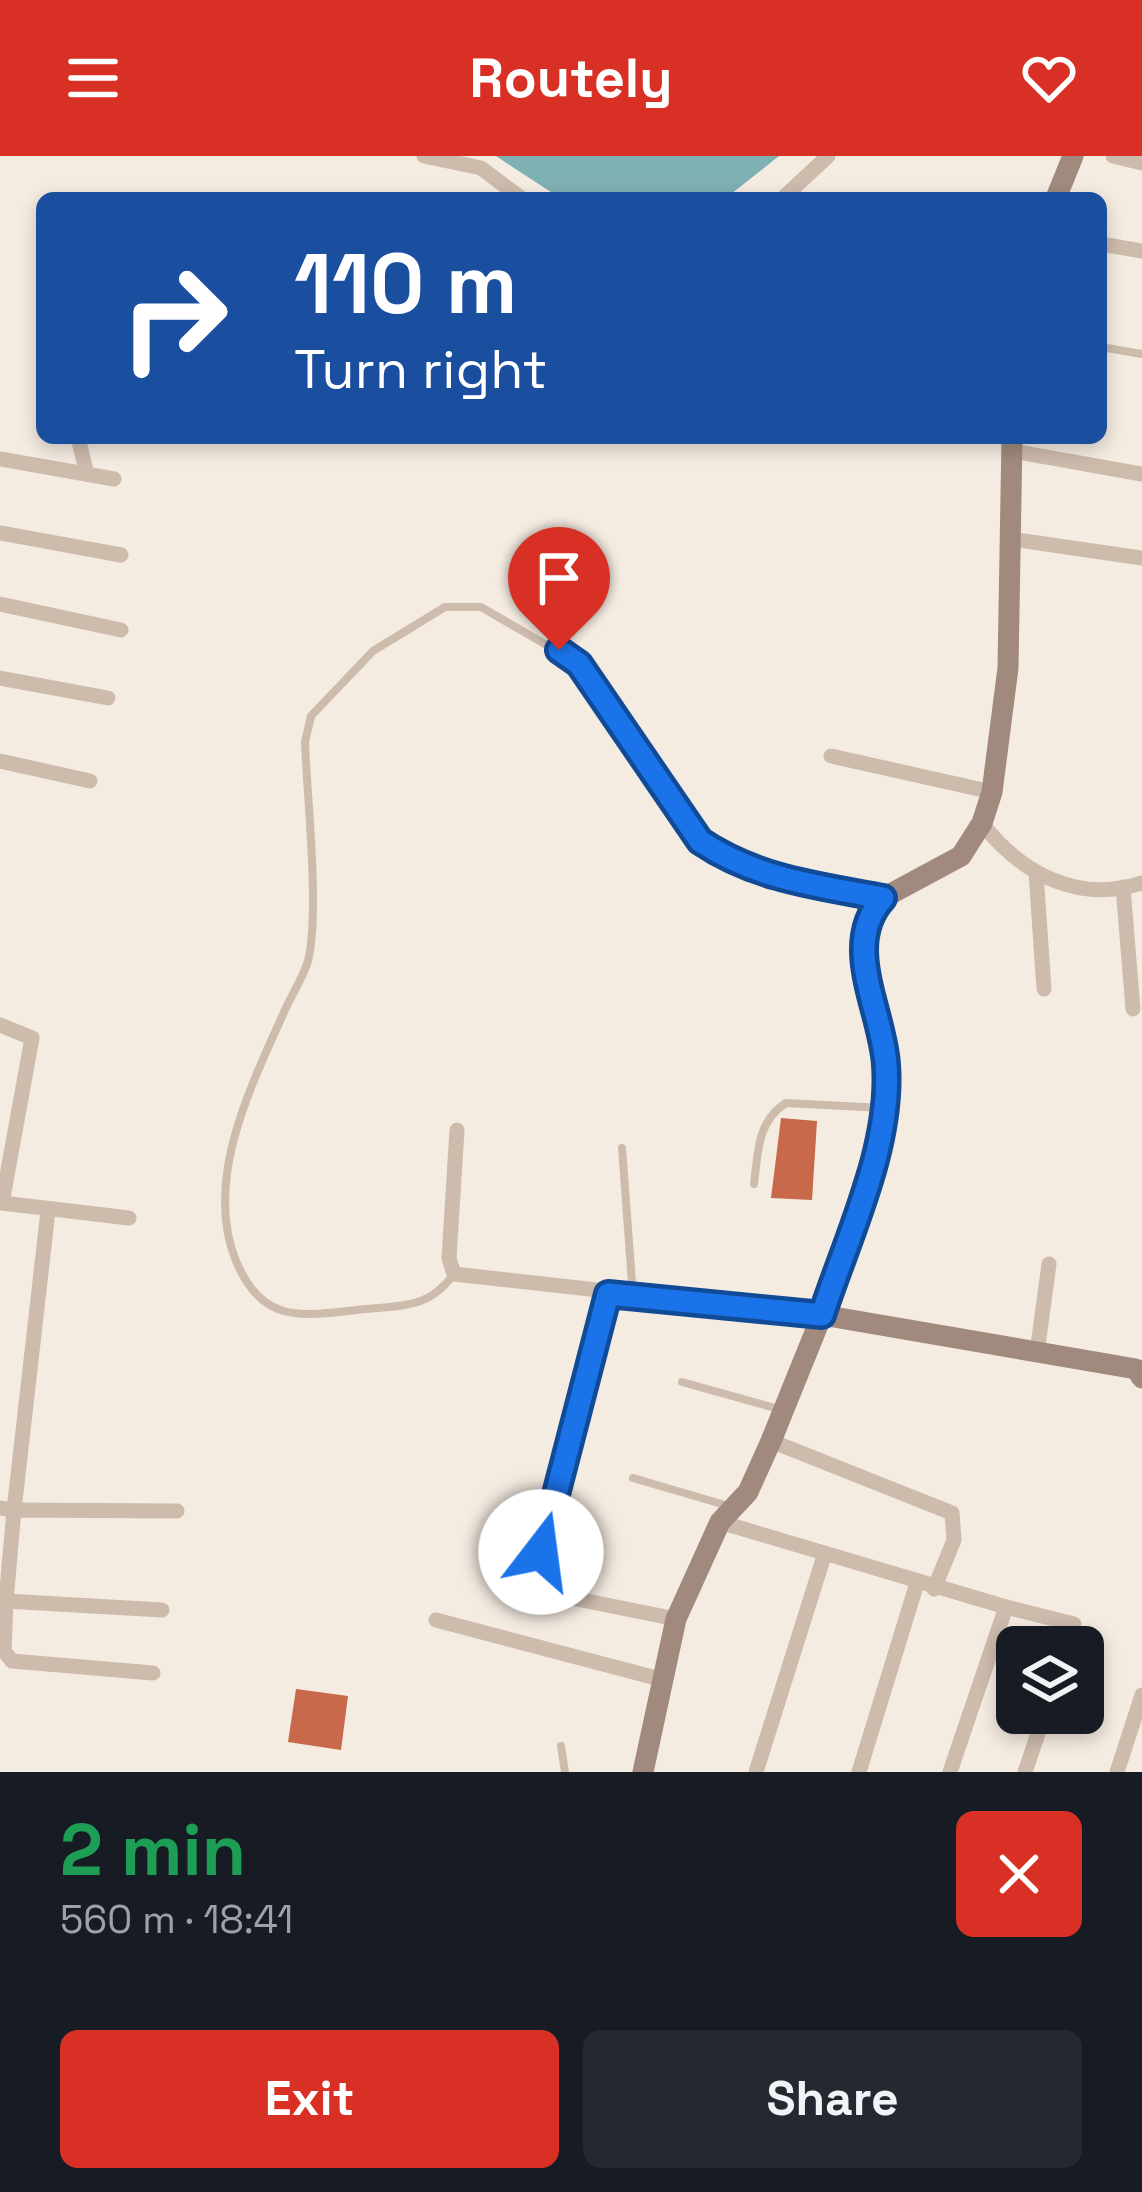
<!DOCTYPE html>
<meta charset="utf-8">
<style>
body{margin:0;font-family:"Space Grotesk",sans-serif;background:#242831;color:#f1f3f6;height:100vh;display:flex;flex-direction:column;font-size:45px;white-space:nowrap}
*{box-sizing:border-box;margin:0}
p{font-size:39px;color:#9ea1a6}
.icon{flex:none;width:66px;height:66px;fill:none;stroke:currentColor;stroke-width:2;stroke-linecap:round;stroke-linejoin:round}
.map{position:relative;height:1616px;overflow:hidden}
.side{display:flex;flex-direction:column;background:#171b24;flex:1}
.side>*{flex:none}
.banner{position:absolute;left:36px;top:36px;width:1071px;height:252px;border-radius:18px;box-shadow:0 6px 18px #0003;background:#1a4fa0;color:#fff;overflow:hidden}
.fabs{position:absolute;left:996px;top:1470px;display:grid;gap:24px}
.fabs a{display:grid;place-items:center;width:108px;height:108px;border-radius:18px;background:#171b24;box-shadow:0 6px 18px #0003;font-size:60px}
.pin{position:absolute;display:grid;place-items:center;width:102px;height:102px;color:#fff;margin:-123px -51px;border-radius:50% 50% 50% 0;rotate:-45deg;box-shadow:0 0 12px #0007}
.pin .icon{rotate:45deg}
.me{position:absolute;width:132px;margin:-66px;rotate:15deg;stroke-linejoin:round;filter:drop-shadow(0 0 9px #0008)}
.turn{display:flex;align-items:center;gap:42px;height:252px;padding:0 60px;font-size:54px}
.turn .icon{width:156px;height:156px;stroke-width:2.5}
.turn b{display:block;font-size:84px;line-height:102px}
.round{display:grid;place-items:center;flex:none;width:126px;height:126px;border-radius:18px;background:#242831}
.overview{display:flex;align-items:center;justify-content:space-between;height:204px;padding:0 60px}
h1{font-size:72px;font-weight:700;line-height:90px;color:#1e9e55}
.action{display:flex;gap:24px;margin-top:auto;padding:24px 60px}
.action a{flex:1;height:138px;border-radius:18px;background:#d93025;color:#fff;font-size:48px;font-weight:700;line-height:138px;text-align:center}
.action a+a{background:#242831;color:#f1f3f6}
header{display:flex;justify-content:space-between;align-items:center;height:156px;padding:0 60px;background:#d93025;color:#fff;font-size:54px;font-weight:700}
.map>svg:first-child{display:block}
.water{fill:#7fb0b2}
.building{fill:#c8694b}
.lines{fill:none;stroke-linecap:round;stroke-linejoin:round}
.lane{stroke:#cdbbac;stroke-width:8}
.street{stroke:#cdbbac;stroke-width:15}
.secondary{stroke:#a18a7d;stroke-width:21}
.route-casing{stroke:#114b97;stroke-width:30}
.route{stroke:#1a73e8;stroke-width:21}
</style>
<header><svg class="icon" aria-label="menu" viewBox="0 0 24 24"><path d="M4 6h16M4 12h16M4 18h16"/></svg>Routely<svg class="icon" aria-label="heart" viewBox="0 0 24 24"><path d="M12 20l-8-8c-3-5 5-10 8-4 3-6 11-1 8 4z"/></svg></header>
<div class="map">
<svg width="1142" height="1616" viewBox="0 0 1142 1616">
<rect width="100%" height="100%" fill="#f4ebe1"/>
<path class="water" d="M496,0H779L726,42H560Z"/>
<g class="building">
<path d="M781,962L817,965L812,1044L771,1042Z"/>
<path d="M296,1533L348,1540L341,1594L288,1586Z"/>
</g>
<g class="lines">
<g class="lane">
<path d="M1101,191L1142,198"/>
<path d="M622,992L633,1140"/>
<path d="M754,1028C758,997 757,965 786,947L883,952"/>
<path d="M453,1119C427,1155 397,1149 356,1154C301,1160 262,1168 236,1105C203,1024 251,930 285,854C292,838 303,822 308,805C320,755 307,642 305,586L311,560L373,495L445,451H481L579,508L700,685C755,722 817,729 881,741"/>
<path d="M682,1226L782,1254"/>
<path d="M633,1322L732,1351"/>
<path d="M561,1590L565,1616"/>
</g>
<g class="street">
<path d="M424,0L481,12L521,42"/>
<path d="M1113,0L1142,7"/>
<path d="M783,42L828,0"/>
<path d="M1101,88L1142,95"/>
<path d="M78,282L87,318"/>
<path d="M1012,295L1142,318"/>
<path d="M0,303L114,323"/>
<path d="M0,377L121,399"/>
<path d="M1011,383L1142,402"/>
<path d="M0,448L121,474"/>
<path d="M0,522L108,542"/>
<path d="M831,600L992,636"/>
<path d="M0,605L90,625"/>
<path d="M982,667C1020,717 1078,748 1142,727"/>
<path d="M1036,717L1044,833"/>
<path d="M1123,731L1133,853"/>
<path d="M0,869L32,882L2,1047L129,1062"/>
<path d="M457,974L449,1102L454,1118L822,1159"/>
<path d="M608,1138L539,1414L545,1429L557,1439L676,1463"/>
<path d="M1037,1197L1049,1108"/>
<path d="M771,1285L952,1357L954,1384L934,1433"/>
<path d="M0,1352L14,1354L48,1055"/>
<path d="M720,1366L1006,1451L950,1616"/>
<path d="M6,1445L4,1495L12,1505L153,1517"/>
<path d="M1006,1451L1074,1468L1066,1491"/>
<path d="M162,1454L6,1445L14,1354L177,1355"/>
<path d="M436,1464L660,1523"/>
<path d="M756,1616L824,1400"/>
<path d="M859,1616L917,1427"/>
<path d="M1025,1616L1045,1557"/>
<path d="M1117,1616L1142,1539"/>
</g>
<g class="secondary">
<path d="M1056,42L1073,0"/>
<path d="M822,1159L1136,1213L1142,1222"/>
<path d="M643,1616L676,1463L720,1366L748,1336L771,1285L822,1159L883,965L886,903L870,839L866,768L883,742L961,700L982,667L992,636L1008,512L1012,282"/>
</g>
</g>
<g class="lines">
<g class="route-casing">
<path id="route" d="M541,1396L608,1138L822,1159C847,1082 892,991 886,909C883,855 840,789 883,742C819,730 756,723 700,685L579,508L559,494"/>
</g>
<use href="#route" class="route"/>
</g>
</svg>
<div class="fabs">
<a><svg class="icon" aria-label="layers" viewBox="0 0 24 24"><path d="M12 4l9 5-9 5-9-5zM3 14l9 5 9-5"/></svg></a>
</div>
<div class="pin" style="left:559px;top:494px;background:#d93025"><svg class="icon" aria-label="arrive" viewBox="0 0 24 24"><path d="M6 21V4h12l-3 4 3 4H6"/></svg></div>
<svg class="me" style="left:541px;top:1396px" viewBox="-20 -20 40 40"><circle r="19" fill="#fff"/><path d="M0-13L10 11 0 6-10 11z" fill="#1a73e8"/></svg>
<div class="banner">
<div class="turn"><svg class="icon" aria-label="right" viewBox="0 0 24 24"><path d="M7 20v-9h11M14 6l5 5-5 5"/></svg><div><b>110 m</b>Turn right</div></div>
</div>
</div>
<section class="side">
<div class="overview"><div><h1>2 min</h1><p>560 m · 18:41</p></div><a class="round" style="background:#d93025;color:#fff"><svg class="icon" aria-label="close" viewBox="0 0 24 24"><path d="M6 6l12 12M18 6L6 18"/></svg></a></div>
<div class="action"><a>Exit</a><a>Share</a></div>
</section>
